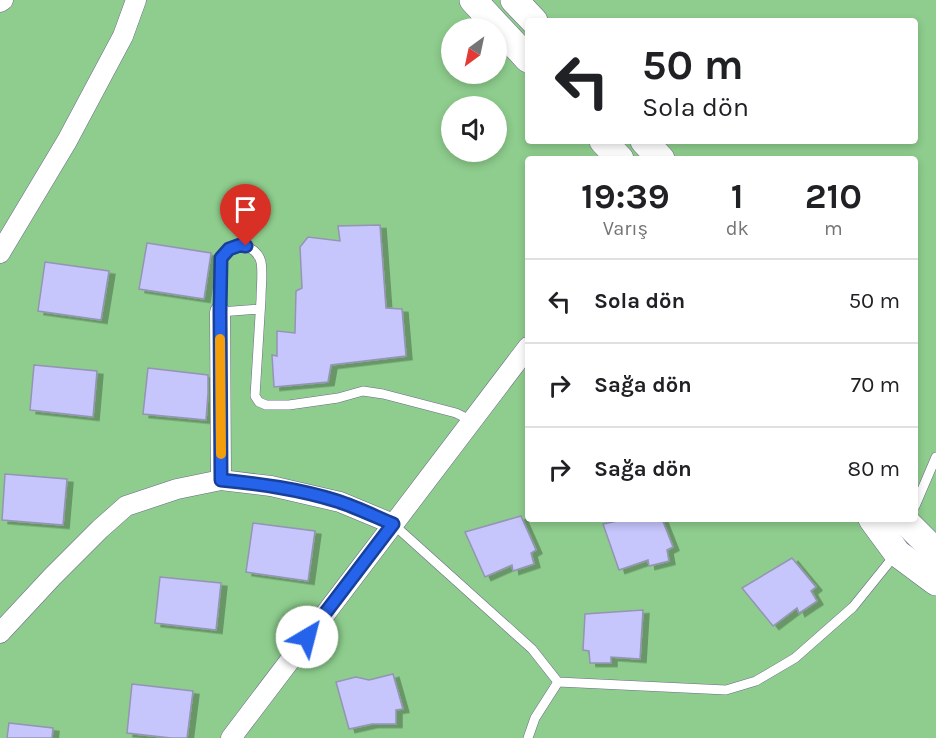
<!DOCTYPE html>
<html lang="tr">
<meta charset="utf-8">
<style>
body{margin:0;font-family:Karla,sans-serif;background:#f6f6f6;color:#202124;height:100vh;display:flex;flex-direction:column;font-size:22px;white-space:nowrap}
*{box-sizing:border-box;margin:0}
p{font-size:20px;color:#757577}
.icon{flex:none;width:33px;height:33px;fill:none;stroke:currentColor;stroke-width:2;stroke-linecap:round;stroke-linejoin:round}
.map{position:relative;flex:1;overflow:hidden}
.sheet{position:absolute;left:525px;top:156px;width:393px;height:366px;display:flex;flex-direction:column;background:#fff;border-radius:6px;box-shadow:0 3px 9px #0003}
.sheet>*{flex:none}
.banner{position:absolute;left:525px;top:18px;width:393px;height:126px;border-radius:6px;box-shadow:0 3px 9px #0003;background:#fff;color:#202124;overflow:hidden}
.needle{width:39px;rotate:213deg}
.controls{position:absolute;left:441px;top:18px;display:grid;gap:12px}
.controls a{display:grid;place-items:center;width:66px;height:66px;border-radius:50%;background:#fff;box-shadow:0 3px 9px #0003;font-size:30px}
.pin{position:absolute;display:grid;place-items:center;width:51px;height:51px;color:#fff;margin:-62px -26px;border-radius:50% 50% 50% 0;rotate:-45deg;box-shadow:0 0 6px #0007}
.pin .icon{rotate:45deg}
.me{position:absolute;width:66px;margin:-33px;rotate:37deg;stroke-linejoin:round;filter:drop-shadow(0 0 4px #0008)}
.turn{display:flex;align-items:center;gap:21px;height:126px;padding:0 18px;font-size:27px}
.turn .icon{width:78px;height:78px;stroke-width:2.5}
.turn b{display:block;font-size:42px;line-height:51px}
.eta{display:flex;justify-content:space-evenly;align-items:center;height:102px;text-align:center}
.eta b{font-size:36px;font-weight:700;line-height:42px}
ul{padding:0;list-style:none}
li{display:flex;align-items:center;gap:18px;height:84px;padding:0 18px;border-top:2px solid #e0e0e0}
li div{flex:1}
li b{display:block;font-size:22px}
li em{font-style:normal}
.map>svg:first-child{display:block}
.green{fill:#8ecd8d;fill-rule:evenodd}
.building{fill:#c6c5fc;stroke:#9594b5;stroke-width:1.5;filter:url(#shadow)}
.lines{fill:none;stroke-linecap:round;stroke-linejoin:round}
.lane-casing{stroke:#6b6a8a;stroke-width:10}
.street-casing{stroke:#6b6a8a;stroke-width:21}
.secondary-casing{stroke:#6b6a8a;stroke-width:28}
.lane{stroke:#fff;stroke-width:9}
.street{stroke:#fff;stroke-width:20}
.secondary{stroke:#fff;stroke-width:27}
.route-casing{stroke:#184099;stroke-width:15}
.route{stroke:#2563eb;stroke-width:10}
.slow{stroke:#f59e0b;stroke-width:10}
</style>
<div class="map">
<svg width="936" height="738" viewBox="0 0 936 738">
<defs>
<filter id="shadow"><feDropShadow dx="6" dy="3.5" stdDeviation="0" flood-color="#0004"/></filter>
</defs>
<rect width="100%" height="100%" fill="#dcdcf9"/>
<path class="green" d="M0,0H936V738H0ZM528,21H915V141H528ZM452,28H496V74H452ZM452,106H496V152H452ZM528,159H915V519H528Z"/>
<g class="building">
<path d="M380,225L386,308L402,309L406,356L331,365L328,382L274,387L272,355L277,356V331L295,333L296,291L302,288L300,247L308,237L340,241L338,226Z"/>
<path d="M147,243L211,253L204,299L139,289Z"/>
<path d="M45,262L109,271L101,320L38,311Z"/>
<path d="M34,365L97,371L93,417L30,410Z"/>
<path d="M148,368L208,375V393L206,420L143,414Z"/>
<path d="M5,474L67,479L63,525L2,520Z"/>
<path d="M521,516L536,550L531,553L534,564L513,571L512,565L485,577L465,532Z"/>
<path d="M627,519H662L673,547L667,550L669,561L649,566L648,560L619,570L603,524Z"/>
<path d="M253,523L315,531L308,581L246,572Z"/>
<path d="M792,558L816,587L811,591L817,601L799,613L797,608L773,626L742,588Z"/>
<path d="M160,577L221,583L216,630L155,623Z"/>
<path d="M643,610L640,659L611,657V663H590L589,651L583,650L585,614Z"/>
<path d="M393,674L403,709L396,710V724H372L349,729L336,682L356,677L369,680Z"/>
<path d="M132,684L193,691L187,738H171L127,733Z"/>
<path d="M9,723L53,728L52,738H7Z"/>
</g>
<g class="lines">
<g class="lane-casing">
<g id="lane">
<path d="M260,309L220,312C220,301 219,264 222,256C230,239 257,244 261,262C263,273 261,287 261,299C259,331 257,363 255,396L259,402L266,405H289L338,398L363,391L383,394L456,413L464,417L471,422"/>
<path d="M915,506L936,457"/>
<path d="M393,524L532,649L558,682L726,690L756,681L795,658L853,607L895,555"/>
<path d="M528,738L535,718L558,682"/>
</g>
</g>
<g class="street-casing">
<g id="street">
<path d="M0,2L3,0"/>
<path d="M0,253L67,141L123,36L136,0"/>
<path d="M220,312L221,480"/>
<path d="M0,633L52,577L100,529L126,506L177,489L221,480L271,486L340,502L393,524"/>
<path d="M231,738L528,347"/>
</g>
</g>
<g class="secondary-casing">
<g id="secondary">
<path d="M473,0L528,59"/>
<path d="M514,0L534,21"/>
<path d="M603,141L620,159"/>
<path d="M644,141L661,159"/>
<path d="M872,519L897,553L936,582"/>
<path d="M903,519L936,552"/>
</g>
</g>
<use href="#lane" class="lane"/>
<use href="#street" class="street"/>
<use href="#secondary" class="secondary"/>
</g>
<g class="lines">
<g class="route-casing">
<path id="route" d="M246,246L240,245L229,249L221,258L220,312L221,480C260,484 299,489 337,501C356,507 374,516 393,524L307,637"/>
</g>
<use href="#route" class="route"/>
<path class="slow" d="M220,339L221,454"/>
</g>
</svg>
<div class="controls">
<a><svg class="needle" viewBox="-14 -14 28 28"><path d="M0-13l5 13h-10z" fill="#e53935"/><path d="M0 13l5-13h-10z" fill="#757577"/></svg></a>
<a><svg class="icon" aria-label="sound" viewBox="0 0 24 24"><path d="M4 9h4l5-4v14l-5-4H4zM17 9q2 3 0 6"/></svg></a>
</div>
<div class="pin" style="left:246px;top:246px;background:#d93025"><svg class="icon" aria-label="arrive" viewBox="0 0 24 24"><path d="M6 21V4h12l-3 4 3 4H6"/></svg></div>
<svg class="me" style="left:307px;top:637px" viewBox="-20 -20 40 40"><circle r="19" fill="#fff"/><path d="M0-13L10 11 0 6-10 11z" fill="#2563eb"/></svg>
<div class="banner">
<div class="turn"><svg class="icon" aria-label="left" viewBox="0 0 24 24"><path d="M17 20v-9H6M10 6l-5 5 5 5"/></svg><div><b>50 m</b>Sola dön</div></div>
</div>
<section class="sheet">
<div class="eta">
<div><b>19:39</b><p>Varış</p></div>
<div><b>1</b><p>dk</p></div>
<div><b>210</b><p>m</p></div>
</div>
<ul>
<li><svg class="icon" aria-label="left" viewBox="0 0 24 24"><path d="M17 20v-9H6M10 6l-5 5 5 5"/></svg><div><b>Sola dön</b></div><em>50 m</em></li>
<li><svg class="icon" aria-label="right" viewBox="0 0 24 24"><path d="M7 20v-9h11M14 6l5 5-5 5"/></svg><div><b>Sağa dön</b></div><em>70 m</em></li>
<li><svg class="icon" aria-label="right" viewBox="0 0 24 24"><path d="M7 20v-9h11M14 6l5 5-5 5"/></svg><div><b>Sağa dön</b></div><em>80 m</em></li>
</ul>
</section>
</div>
